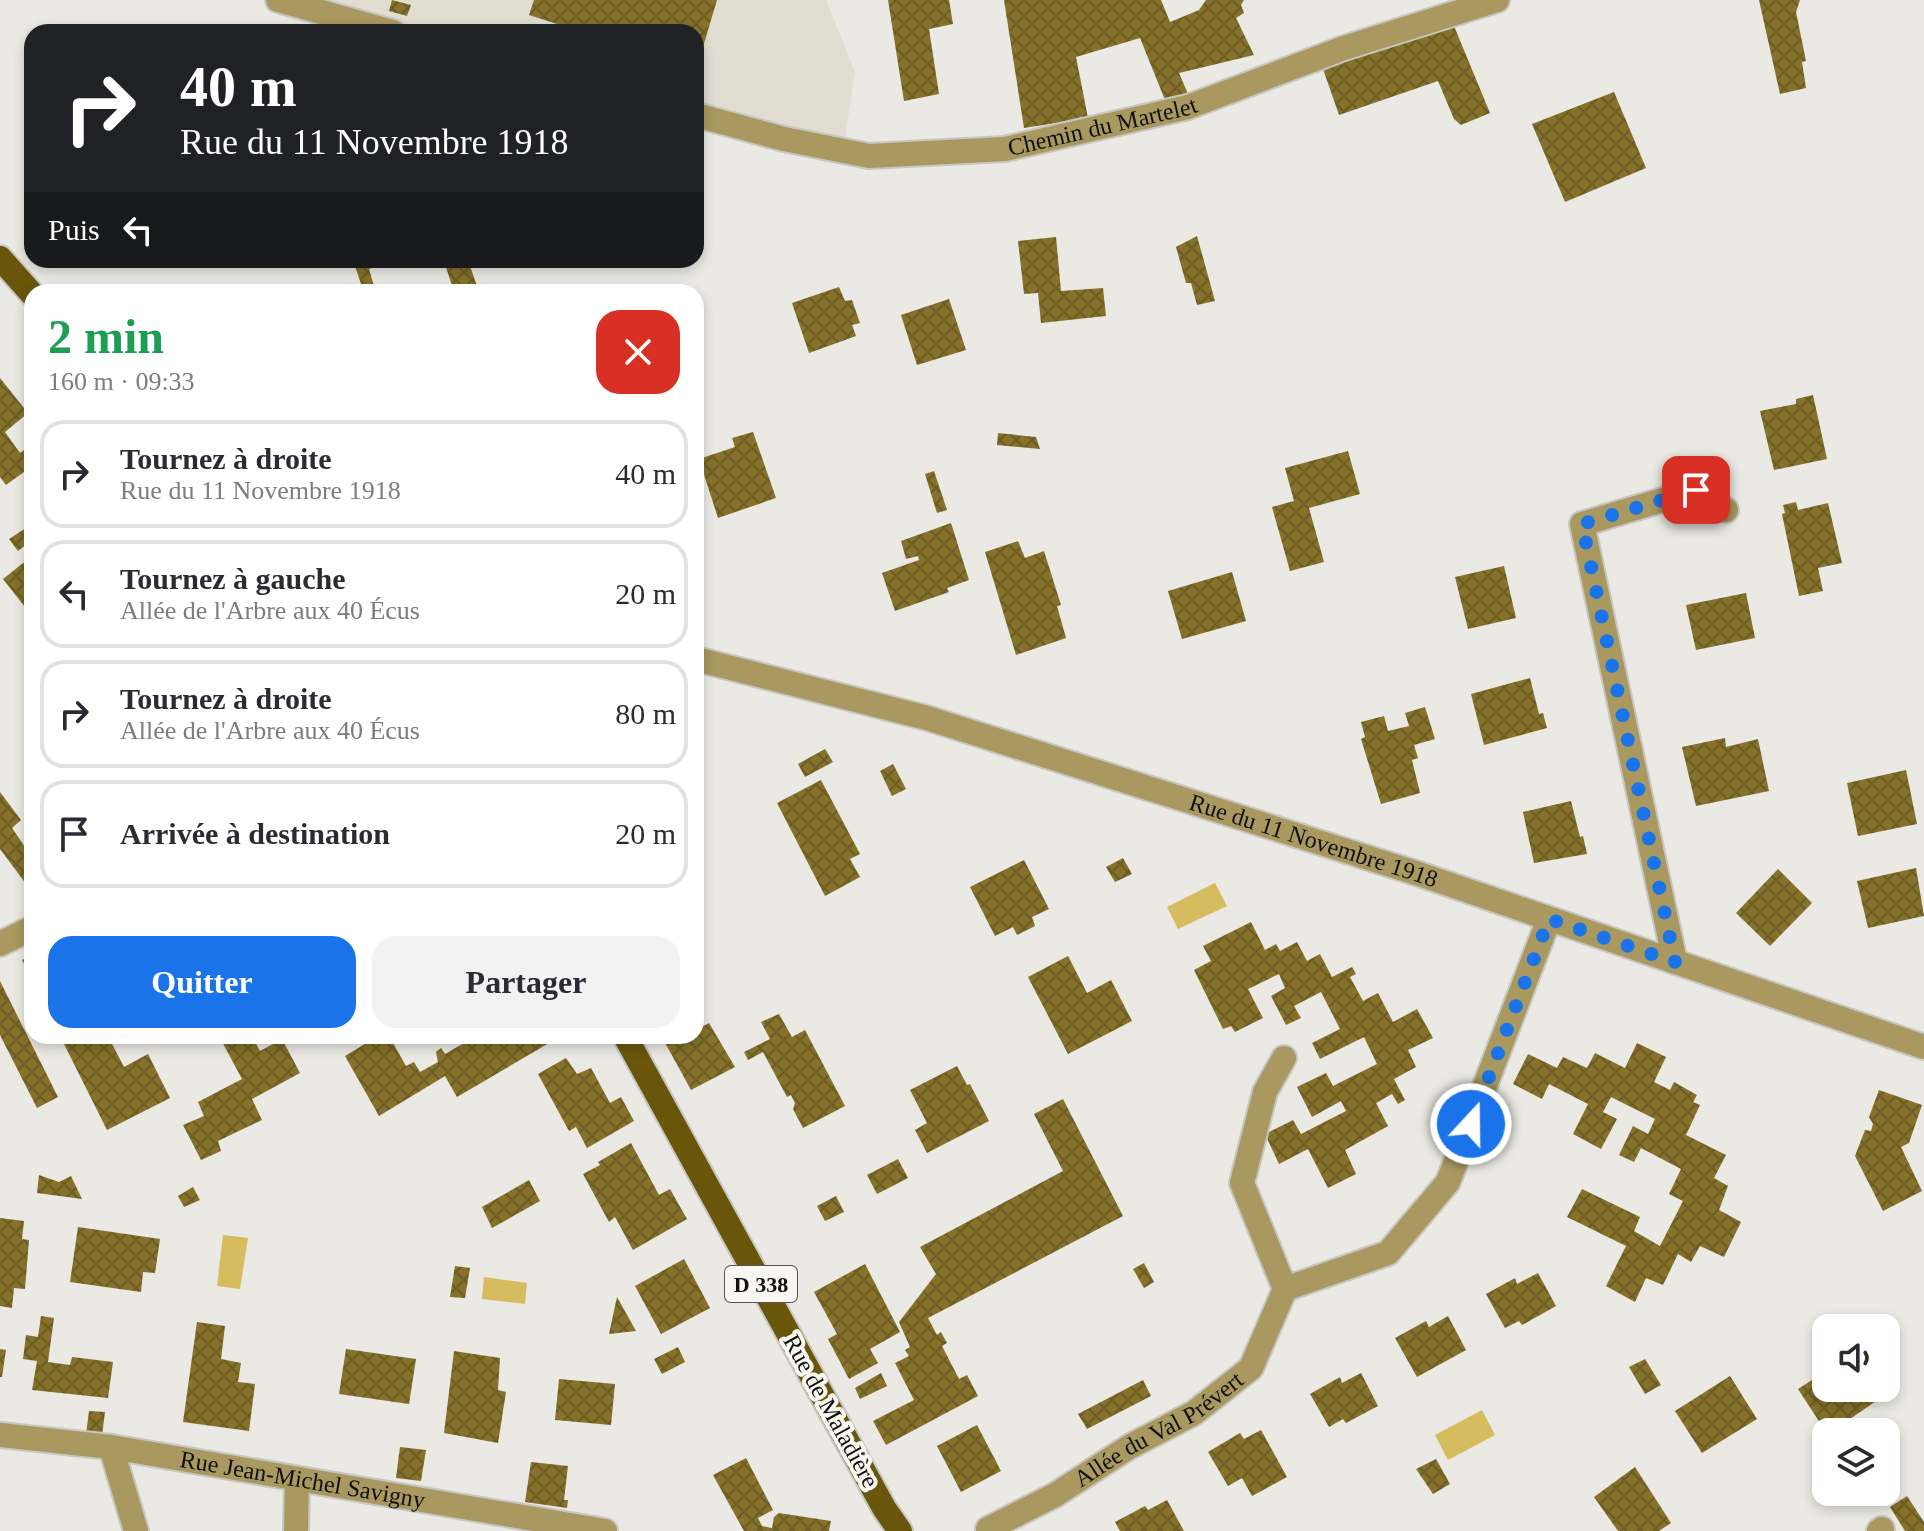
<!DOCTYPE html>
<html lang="fr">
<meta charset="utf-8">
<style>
body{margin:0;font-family:"Times New Roman",serif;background:#f2f2f3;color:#2b2b33;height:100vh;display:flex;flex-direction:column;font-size:30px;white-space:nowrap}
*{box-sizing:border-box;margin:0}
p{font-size:26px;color:#7c7c81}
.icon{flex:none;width:44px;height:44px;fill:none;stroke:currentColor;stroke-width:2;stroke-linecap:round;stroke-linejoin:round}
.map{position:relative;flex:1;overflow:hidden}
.side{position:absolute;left:24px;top:284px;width:680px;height:760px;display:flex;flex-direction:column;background:#fff;border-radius:24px;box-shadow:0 4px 12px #0003}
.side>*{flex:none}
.hud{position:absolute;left:24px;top:24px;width:680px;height:244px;border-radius:24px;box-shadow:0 4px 12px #0003;background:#202124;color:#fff;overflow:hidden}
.tools{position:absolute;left:1812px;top:1314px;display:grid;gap:16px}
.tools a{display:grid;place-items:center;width:88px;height:88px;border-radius:16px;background:#fff;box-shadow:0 4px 12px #0003;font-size:40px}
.pin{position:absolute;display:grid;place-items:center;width:68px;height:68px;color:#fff;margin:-34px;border-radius:16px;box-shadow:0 4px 12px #0006}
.me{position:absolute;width:88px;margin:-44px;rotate:21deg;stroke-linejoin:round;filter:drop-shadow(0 0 6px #0008)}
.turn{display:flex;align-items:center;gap:28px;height:168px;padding:0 24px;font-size:36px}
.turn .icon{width:104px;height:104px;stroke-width:2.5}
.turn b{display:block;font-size:56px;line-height:68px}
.then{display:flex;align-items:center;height:76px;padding:0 24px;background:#0003;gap:16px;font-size:30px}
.round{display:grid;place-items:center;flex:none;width:84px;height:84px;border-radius:24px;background:#f2f2f3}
.summary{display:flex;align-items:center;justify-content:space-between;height:136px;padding:0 24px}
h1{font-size:48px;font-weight:600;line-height:60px;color:#1e9e55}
.action{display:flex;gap:16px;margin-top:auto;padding:16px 24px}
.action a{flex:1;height:92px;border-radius:24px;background:#1a73e8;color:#fff;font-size:32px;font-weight:600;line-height:92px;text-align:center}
.action a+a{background:#f2f2f3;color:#2b2b33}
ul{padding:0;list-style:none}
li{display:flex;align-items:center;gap:24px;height:108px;margin:0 16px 12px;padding:0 8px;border:4px solid #e1e1e2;border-radius:24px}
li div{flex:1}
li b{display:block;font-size:30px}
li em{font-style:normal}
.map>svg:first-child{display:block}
.built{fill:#e1ddd0}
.water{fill:#d6bb5f}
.building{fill:url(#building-cross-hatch)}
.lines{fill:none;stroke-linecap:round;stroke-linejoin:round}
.street-casing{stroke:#c7c6c1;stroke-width:28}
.primary-casing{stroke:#c7c6c1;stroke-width:28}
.street{stroke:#a9985f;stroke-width:24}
.primary{stroke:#69560b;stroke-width:24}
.route{stroke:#1a73e8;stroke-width:14;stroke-dasharray:0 25.2}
.labels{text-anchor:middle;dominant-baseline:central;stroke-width:8;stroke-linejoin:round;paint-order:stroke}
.shield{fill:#f8f6f0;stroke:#565552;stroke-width:2}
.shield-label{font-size:22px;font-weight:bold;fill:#11100e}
.street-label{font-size:24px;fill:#11100e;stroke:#f8f6f0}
</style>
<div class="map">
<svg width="1924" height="1531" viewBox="0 0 1924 1531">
<defs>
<pattern id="building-cross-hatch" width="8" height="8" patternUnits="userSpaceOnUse" patternTransform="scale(2)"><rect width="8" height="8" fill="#86722b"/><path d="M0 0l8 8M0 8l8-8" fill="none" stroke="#6c5c23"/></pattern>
</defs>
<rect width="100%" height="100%" fill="#eae9e3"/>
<path class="built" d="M272,0H826L855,72L843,151L696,113V32H389Z"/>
<g class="water">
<path d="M1215,883L1227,906L1178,929L1167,907Z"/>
<path d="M223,1235L248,1238L240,1289L217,1286Z"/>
<path d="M484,1277L527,1283L525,1304L482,1299Z"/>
<path d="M1482,1410L1495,1435L1448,1460L1435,1435Z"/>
</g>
<g class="building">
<path d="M392,0L411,5L407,16L389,11Z"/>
<path d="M534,0H717L697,67L696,32H582L529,15Z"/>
<path d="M888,0H949L953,24L929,29L939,94L904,101Z"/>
<path d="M1004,0H1161L1170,22L1199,10L1206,0H1244L1241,5L1244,13L1236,18L1254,55L1179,73L1188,94L1165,100L1140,38L1076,57L1088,118L1024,128Z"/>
<path d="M1759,0H1800L1796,12L1806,61L1802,62L1806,88L1780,94Z"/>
<path d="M1454,26L1490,113L1461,125L1454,119L1438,81L1339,115L1323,69Z"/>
<path d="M1614,92L1646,168L1565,202L1532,124Z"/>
<path d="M1197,236L1215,301L1197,305L1191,283H1186L1176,247Z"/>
<path d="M1056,237L1061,291L1103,288L1106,316L1041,323L1038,293L1024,294L1018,241Z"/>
<path d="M353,260H378L380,265L369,269L374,286L363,290Z"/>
<path d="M468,260L479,292H454L444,261Z"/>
<path d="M839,287L845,301L852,300L860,323L852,325L856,336L809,353L792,303Z"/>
<path d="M949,299L966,350L917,365L901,315Z"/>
<path d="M0,378L28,413L5,432L20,453L32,444V466L6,485L0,477Z"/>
<path d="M1813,395L1827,459L1774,470L1760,411L1796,404V399Z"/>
<path d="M753,432L776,498L718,518L699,459L735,447L732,438Z"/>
<path d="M998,433L1036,437L1040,449L997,445Z"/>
<path d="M1348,451L1360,494L1309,508L1324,562L1290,571L1272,507L1294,501L1285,468Z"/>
<path d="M934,471L947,510L937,513L925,474Z"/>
<path d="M1796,502L1798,510L1828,503L1842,563L1818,568L1823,591L1799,596L1782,514L1785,513L1783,505Z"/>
<path d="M951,523L969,580L947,588L949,592L895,611L882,573L919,560L918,556L906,559L901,541Z"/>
<path d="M32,524V540L18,551L9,539Z"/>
<path d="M1018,541L1025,558L1044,551L1061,605L1057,606L1066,638L1016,655L985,552Z"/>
<path d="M32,556V616L3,579Z"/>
<path d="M1504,566L1516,618L1468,629L1455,577Z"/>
<path d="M1232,572L1246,621L1182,639L1168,591Z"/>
<path d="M1746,593L1755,638L1696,650L1686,605Z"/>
<path d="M1530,678L1539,714L1543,713L1547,728L1484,745L1471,694Z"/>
<path d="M1425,707L1435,739L1414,745L1418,758L1412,760L1420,793L1381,804L1361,739L1365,737L1361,722L1384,716L1388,731L1409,726L1405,713Z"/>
<path d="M1725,738L1726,747L1758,739L1769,791L1696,806L1682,747Z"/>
<path d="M825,749L833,762L805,777L798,764Z"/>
<path d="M893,764L906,789L892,796L880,771Z"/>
<path d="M1906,770L1917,824L1858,836L1847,783Z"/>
<path d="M821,780L860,854L850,859L860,877L825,896L777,803Z"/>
<path d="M0,792L21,820L12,828L32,857V892L0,849Z"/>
<path d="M1571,801L1580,837L1583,836L1587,854L1534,863L1523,812Z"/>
<path d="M1123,858L1132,874L1115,882L1106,867Z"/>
<path d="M1024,860L1049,909L1032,917L1035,926L1017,935L1013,927L995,936L970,887Z"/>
<path d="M1916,868L1924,916L1868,928L1857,881Z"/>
<path d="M1778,869L1812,903L1770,946L1736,913Z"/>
<path d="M1251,922L1265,950L1276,944L1280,951L1297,942L1307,961L1320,954L1332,977L1352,967L1356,974L1350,977L1363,1001L1378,993L1393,1022L1417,1009L1433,1038L1408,1050L1416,1067L1394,1079L1405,1100L1398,1104L1392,1094L1376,1103L1388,1126L1345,1150L1356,1174L1328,1188L1308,1149L1279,1164L1265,1134L1293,1120L1301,1134L1346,1111L1341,1101L1312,1117L1297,1087L1326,1073L1333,1086L1377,1064L1364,1037L1320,1059L1312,1043L1340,1029L1321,992L1294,1006L1301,1018L1286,1025L1271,996L1285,988L1279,974L1248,989L1263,1018L1235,1032L1231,1026L1223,1029L1194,970L1211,961L1203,946Z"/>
<path d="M32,955V969L28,971L22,960Z"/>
<path d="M1068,956L1087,993L1111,980L1132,1021L1068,1054L1028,977Z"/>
<path d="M0,981L58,1097L37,1108L0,1035Z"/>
<path d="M779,1014L792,1037L805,1030L845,1106L803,1128L793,1109L795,1103L791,1095L787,1097L763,1052L748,1060L744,1052L770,1039L761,1022Z"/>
<path d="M709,1023L735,1067L691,1090L663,1039L667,1036H696V1030Z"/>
<path d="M60,1036H102L110,1040L124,1067L148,1054L170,1098L107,1130Z"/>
<path d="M219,1036H252L260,1051L282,1039L300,1073L252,1099L262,1120L218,1141L221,1151L201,1160L183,1125L204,1116L198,1102L242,1079Z"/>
<path d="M378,1036H389L406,1066L414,1062L420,1072L438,1062L436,1052L441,1048L445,1054L476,1036H561L457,1097L445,1076L379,1116L345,1056Z"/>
<path d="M1637,1043L1666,1057L1654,1082L1670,1090L1674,1082L1697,1095L1693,1102L1700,1105L1686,1135L1726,1155L1714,1178L1728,1186L1719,1210L1741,1222L1724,1257L1700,1246L1691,1262L1678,1254L1663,1285L1646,1278L1635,1302L1606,1286L1626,1246L1567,1217L1582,1189L1640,1217L1634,1231L1660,1246L1683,1201L1669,1194L1681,1169L1641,1148L1634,1162L1619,1155L1633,1126L1648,1134L1655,1119L1611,1097L1603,1112L1617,1119L1601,1149L1573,1134L1588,1104L1549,1084L1542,1099L1513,1084L1528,1054L1557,1068L1563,1057L1587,1068L1595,1053L1625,1068Z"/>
<path d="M566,1058L577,1074L591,1068L610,1103L621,1097L634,1121L587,1148L576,1127L569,1131L538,1074Z"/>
<path d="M957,1066L967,1085L970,1084L989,1121L927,1153L915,1130L927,1123L910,1090Z"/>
<path d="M1879,1090L1922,1105L1909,1143L1901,1147L1922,1191L1883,1211L1855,1156L1865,1130L1871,1131L1873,1124L1869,1117Z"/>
<path d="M1063,1099L1123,1216L928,1318L937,1335L941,1332L947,1343L942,1346L959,1379L967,1375L978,1396L886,1445L873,1421L914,1400L895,1363L909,1356L905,1350L910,1347L899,1322L936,1274L920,1247L1063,1171L1034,1114Z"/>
<path d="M631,1143L659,1195L670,1189L687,1219L633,1250L615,1217L609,1222L583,1174L600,1165L598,1162Z"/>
<path d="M898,1159L908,1178L877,1194L867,1175Z"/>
<path d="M39,1175L59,1182L71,1176L82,1199L37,1193Z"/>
<path d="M529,1180L540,1201L492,1228L482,1207Z"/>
<path d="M193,1187L200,1200L184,1207L178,1196Z"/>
<path d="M836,1196L844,1212L825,1221L817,1206Z"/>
<path d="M0,1218L24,1221L22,1239L29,1240L25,1289L14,1288L12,1308L0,1306Z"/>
<path d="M78,1227L160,1239L155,1273L143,1272L141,1292L70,1282Z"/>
<path d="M684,1259L710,1308L661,1334L635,1286Z"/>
<path d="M1144,1263L1154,1282L1144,1288L1133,1269Z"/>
<path d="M865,1264L900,1332L870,1349L878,1363L849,1379L828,1339L837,1334L814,1292Z"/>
<path d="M455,1266L470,1268L465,1298L450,1297Z"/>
<path d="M1538,1273L1556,1306L1522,1325L1519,1321L1505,1328L1486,1294L1515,1278L1517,1284Z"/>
<path d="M617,1297L636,1331L609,1334Z"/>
<path d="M41,1316L54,1318L48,1362L70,1365L72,1357L113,1362L108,1398L32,1390L37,1361L23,1359L26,1335L38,1337Z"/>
<path d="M1448,1316L1466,1350L1417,1377L1395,1338L1426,1321L1429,1327Z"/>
<path d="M197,1322L225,1326L221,1359L241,1363L238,1382L255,1384L249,1431L183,1422Z"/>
<path d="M678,1347L685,1362L662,1374L654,1359Z"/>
<path d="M0,1349L6,1350L2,1377H0Z"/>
<path d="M346,1349L416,1359L409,1404L339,1394Z"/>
<path d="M454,1351L500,1358L498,1390L506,1392L498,1443L444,1433Z"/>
<path d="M1645,1359L1661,1385L1645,1394L1629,1367Z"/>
<path d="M1826,1371V1388H1877L1882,1397L1831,1432H1826L1798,1389Z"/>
<path d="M881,1373L887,1386L860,1399L855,1388Z"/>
<path d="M1361,1373L1378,1406L1346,1423L1343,1419L1329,1427L1310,1394L1340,1377L1342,1383Z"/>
<path d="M1730,1376L1757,1419L1702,1453L1675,1411Z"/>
<path d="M559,1379L615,1384L611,1425L555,1420Z"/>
<path d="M1143,1380L1151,1396L1087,1429L1078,1414Z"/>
<path d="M89,1411L105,1412L101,1444L85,1442Z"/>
<path d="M977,1425L1001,1471L961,1492L937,1446Z"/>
<path d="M1261,1430L1287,1477L1252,1496L1242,1478L1228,1486L1208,1452L1240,1433L1244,1439Z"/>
<path d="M400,1447L426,1450L421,1481L396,1478Z"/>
<path d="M746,1458L773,1510L758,1518L762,1526L772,1528L774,1517L779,1513L831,1521L829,1531H744L713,1475Z"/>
<path d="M1436,1459L1450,1484L1433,1494L1416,1469Z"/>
<path d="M531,1462L568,1466L564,1500H568L567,1508L525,1502Z"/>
<path d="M1635,1467L1671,1523L1659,1531H1618L1594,1497Z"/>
<path d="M1907,1496L1924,1522V1531H1905L1890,1507Z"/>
<path d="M1167,1500L1184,1531H1120L1115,1522L1145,1506L1148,1510Z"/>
</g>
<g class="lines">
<g class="street-casing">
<g id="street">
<path d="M278,0L393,32"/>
<path id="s1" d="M696,115L784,139L869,156L1005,149L1188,107L1344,48L1497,0"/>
<path id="s2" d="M696,659L927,718L1416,873L1924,1047"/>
<path d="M0,944L32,928"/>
<path d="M1675,962L1582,524L1696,490L1726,510"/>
<path d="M1284,1058L1265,1092L1242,1183L1285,1289L1388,1253L1448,1182L1549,919"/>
<path id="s3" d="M0,1435L111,1447L605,1531"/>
<path d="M111,1447L136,1531"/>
<path id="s4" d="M988,1529L1055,1495L1129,1447L1194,1413L1251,1368L1285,1289"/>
<path d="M296,1531L297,1479"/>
<path d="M1879,1531L1882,1529"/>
</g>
</g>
<g class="primary-casing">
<g id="primary">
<path d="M0,258L32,294"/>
<path d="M625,1036L884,1508L900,1531"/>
</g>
</g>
<use href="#street" class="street"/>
<use href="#primary" class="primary"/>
</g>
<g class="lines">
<path class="route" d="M1471,1124L1549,919L1675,962L1582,524L1696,490"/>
</g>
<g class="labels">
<rect class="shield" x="725" y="1266" width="72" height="36" rx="6"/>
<g class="shield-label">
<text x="761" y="1284">D 338</text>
</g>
<g class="street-label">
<text stroke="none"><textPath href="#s1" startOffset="414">Chemin du Martelet</textPath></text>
<text stroke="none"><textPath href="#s2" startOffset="644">Rue du 11 Novembre 1918</textPath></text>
<text transform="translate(831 1411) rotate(61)">Rue de Maladière</text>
<text stroke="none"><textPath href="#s4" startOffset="198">Allée du Val Prévert</textPath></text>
<text stroke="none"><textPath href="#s3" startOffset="306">Rue Jean-Michel Savigny</textPath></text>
</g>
</g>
</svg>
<div class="tools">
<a><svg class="icon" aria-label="sound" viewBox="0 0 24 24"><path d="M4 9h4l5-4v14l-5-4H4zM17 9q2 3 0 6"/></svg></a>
<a><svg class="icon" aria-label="layers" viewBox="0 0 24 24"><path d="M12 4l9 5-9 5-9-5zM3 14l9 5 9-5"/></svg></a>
</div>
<div class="pin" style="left:1696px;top:490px;background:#d93025"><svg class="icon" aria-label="arrive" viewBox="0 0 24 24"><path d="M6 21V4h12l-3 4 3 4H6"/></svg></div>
<svg class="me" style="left:1471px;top:1124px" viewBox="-20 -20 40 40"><circle r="17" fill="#1a73e8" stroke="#fff" stroke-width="3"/><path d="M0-11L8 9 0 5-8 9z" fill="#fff"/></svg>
<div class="hud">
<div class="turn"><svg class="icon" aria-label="right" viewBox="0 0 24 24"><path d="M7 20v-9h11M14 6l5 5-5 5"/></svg><div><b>40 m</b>Rue du 11 Novembre 1918</div></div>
<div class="then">Puis<svg class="icon" aria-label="left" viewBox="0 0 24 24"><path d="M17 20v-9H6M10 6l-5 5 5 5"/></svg></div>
</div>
<section class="side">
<div class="summary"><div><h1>2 min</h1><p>160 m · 09:33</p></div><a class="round" style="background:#d93025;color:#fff"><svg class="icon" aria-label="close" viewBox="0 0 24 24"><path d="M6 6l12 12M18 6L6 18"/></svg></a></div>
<ul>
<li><svg class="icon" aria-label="right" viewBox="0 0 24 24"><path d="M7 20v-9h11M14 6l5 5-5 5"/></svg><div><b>Tournez à droite</b><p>Rue du 11 Novembre 1918</p></div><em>40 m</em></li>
<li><svg class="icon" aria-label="left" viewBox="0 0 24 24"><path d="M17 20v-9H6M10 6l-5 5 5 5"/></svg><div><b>Tournez à gauche</b><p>Allée de l'Arbre aux 40 Écus</p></div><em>20 m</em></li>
<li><svg class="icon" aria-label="right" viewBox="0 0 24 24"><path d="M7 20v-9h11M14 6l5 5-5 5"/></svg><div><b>Tournez à droite</b><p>Allée de l'Arbre aux 40 Écus</p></div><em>80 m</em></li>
<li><svg class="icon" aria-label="arrive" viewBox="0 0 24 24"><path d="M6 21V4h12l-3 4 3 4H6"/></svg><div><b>Arrivée à destination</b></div><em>20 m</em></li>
</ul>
<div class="action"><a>Quitter</a><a>Partager</a></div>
</section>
</div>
